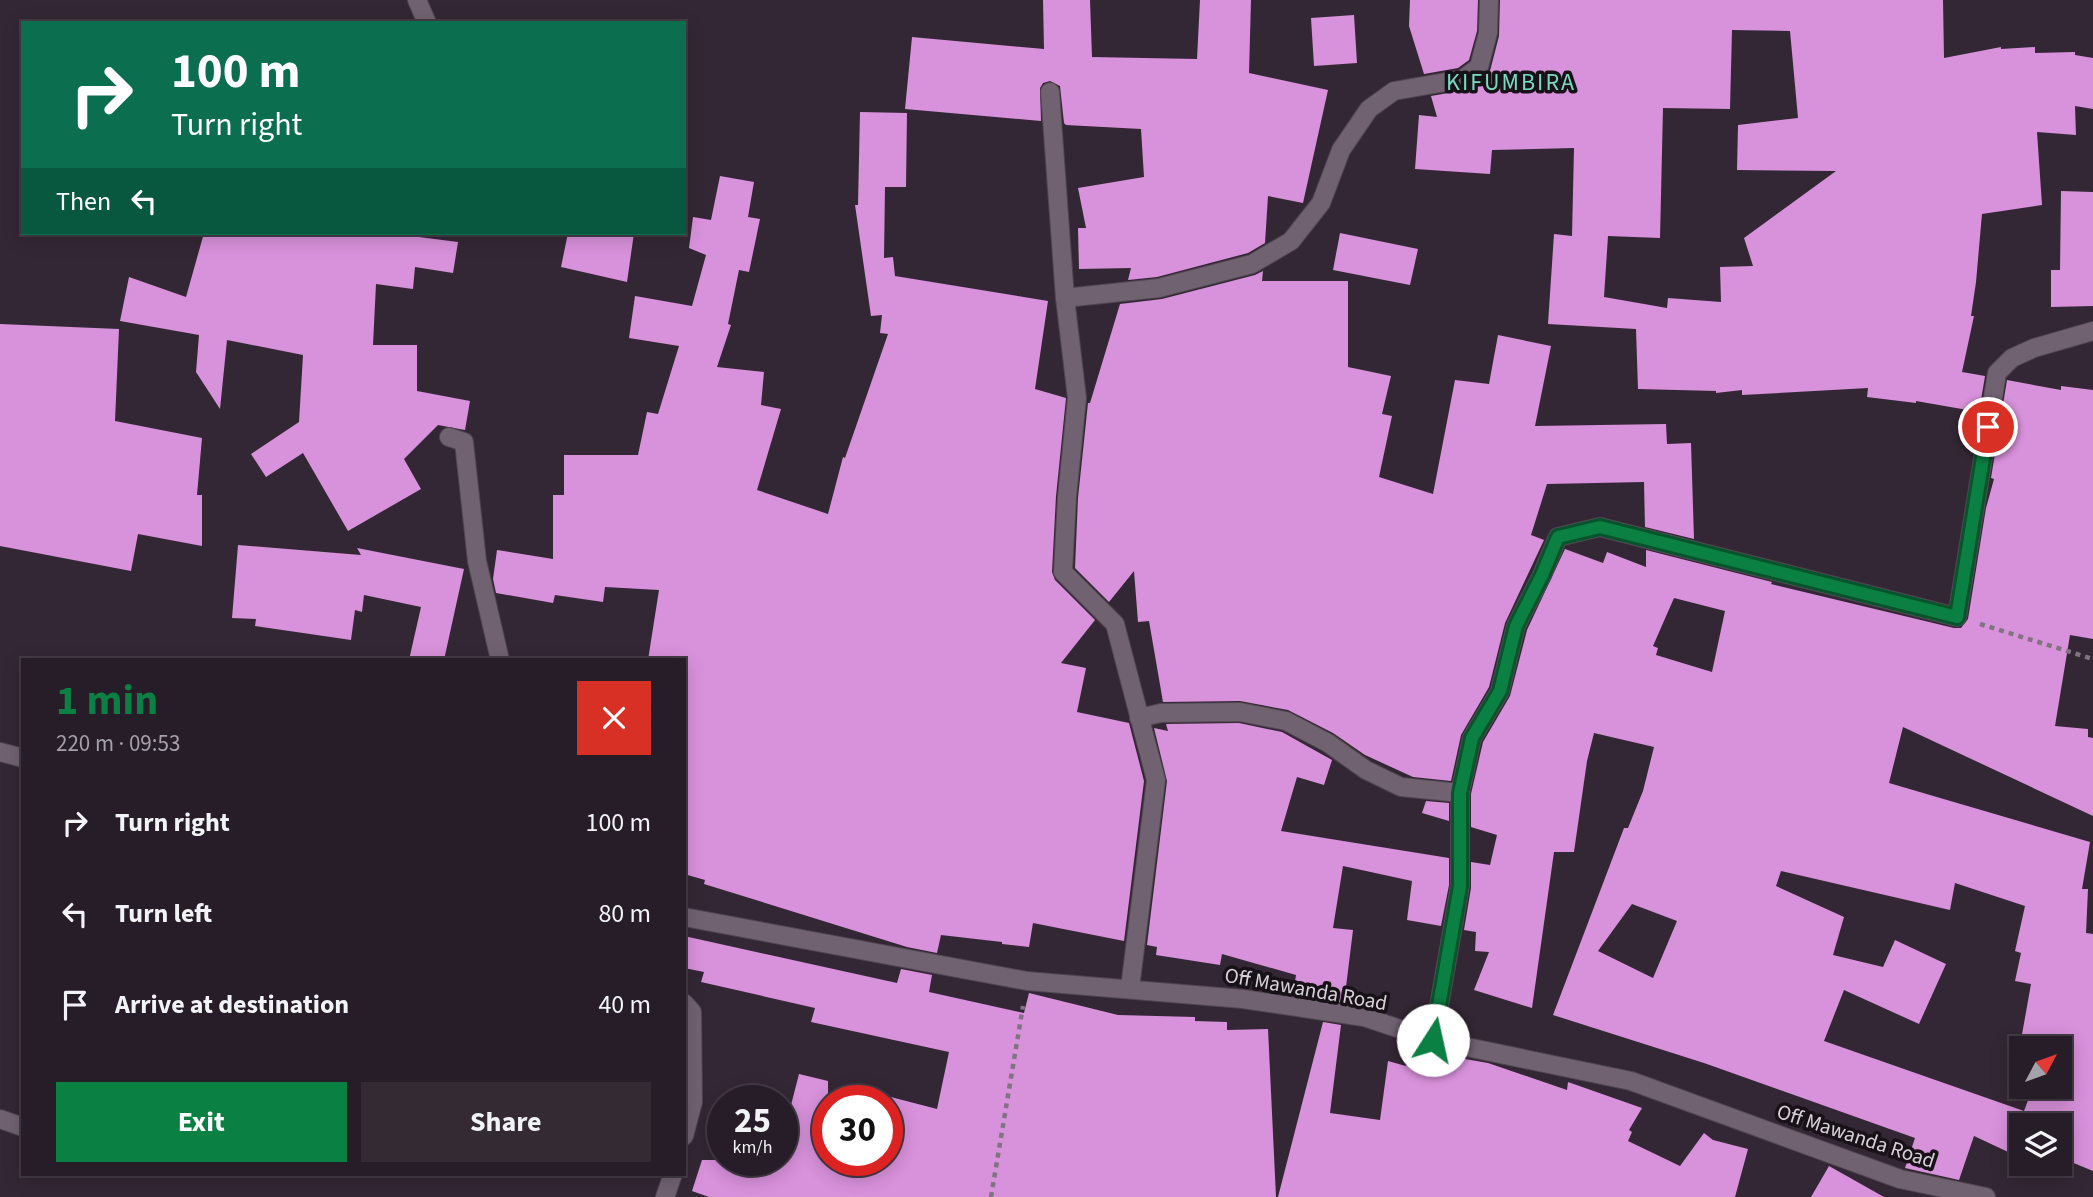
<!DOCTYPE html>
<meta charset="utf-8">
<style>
body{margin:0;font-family:"Source Sans 3",sans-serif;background:#332a34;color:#f1f3f6;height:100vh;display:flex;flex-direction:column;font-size:26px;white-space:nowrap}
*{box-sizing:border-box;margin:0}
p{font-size:23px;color:#a4a2a8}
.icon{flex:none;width:38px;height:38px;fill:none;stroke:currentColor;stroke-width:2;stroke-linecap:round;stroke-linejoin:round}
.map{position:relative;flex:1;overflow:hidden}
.sheet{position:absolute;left:21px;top:658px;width:665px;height:518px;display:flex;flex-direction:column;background:#271d28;border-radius:0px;box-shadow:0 4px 18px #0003,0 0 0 2px #433b45}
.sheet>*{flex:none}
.hud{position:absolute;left:21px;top:21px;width:665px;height:214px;border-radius:0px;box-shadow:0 4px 18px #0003,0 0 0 2px #433b45;background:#0b6e4f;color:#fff;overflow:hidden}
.needle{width:46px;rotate:49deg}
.controls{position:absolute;left:2009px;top:1036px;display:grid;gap:14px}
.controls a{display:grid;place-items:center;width:63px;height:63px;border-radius:0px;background:#271d28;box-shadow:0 4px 18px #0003,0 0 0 2px #433b45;font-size:35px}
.speed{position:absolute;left:707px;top:1085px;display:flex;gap:14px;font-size:35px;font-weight:700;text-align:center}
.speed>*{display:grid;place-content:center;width:91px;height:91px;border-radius:50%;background:#271d28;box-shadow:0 4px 18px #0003,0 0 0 2px #433b45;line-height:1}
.speed small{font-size:18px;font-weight:400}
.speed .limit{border:10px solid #d22;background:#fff;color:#111}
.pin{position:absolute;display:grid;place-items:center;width:60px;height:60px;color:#fff;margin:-30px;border:4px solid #fff;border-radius:50%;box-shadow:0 2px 7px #0007}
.me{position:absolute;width:77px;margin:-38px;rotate:10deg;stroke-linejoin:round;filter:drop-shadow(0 0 5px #0008)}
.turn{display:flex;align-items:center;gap:24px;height:147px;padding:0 35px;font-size:32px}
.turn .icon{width:91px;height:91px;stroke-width:2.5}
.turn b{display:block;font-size:49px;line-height:60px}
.then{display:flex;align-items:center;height:66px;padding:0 35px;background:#0003;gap:14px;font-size:26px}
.round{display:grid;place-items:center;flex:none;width:74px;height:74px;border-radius:0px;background:#332a34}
.headline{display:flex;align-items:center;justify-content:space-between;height:119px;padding:0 35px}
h1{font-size:42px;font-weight:700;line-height:52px;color:#0b8043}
.action{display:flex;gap:14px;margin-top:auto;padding:14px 35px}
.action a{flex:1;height:80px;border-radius:0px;background:#0b8043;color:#fff;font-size:28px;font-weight:700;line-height:80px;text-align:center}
.action a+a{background:#332a34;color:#f1f3f6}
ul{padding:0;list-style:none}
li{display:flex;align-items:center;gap:21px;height:91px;padding:0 35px}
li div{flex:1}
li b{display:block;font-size:26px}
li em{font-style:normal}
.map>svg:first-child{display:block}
.building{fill:#d891db;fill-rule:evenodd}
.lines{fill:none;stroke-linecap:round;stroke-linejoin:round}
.minor-casing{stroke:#514551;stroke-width:20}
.path{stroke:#7f7480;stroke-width:4.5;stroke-dasharray:5 5;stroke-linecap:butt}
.minor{stroke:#716272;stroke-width:18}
.route-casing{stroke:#07532c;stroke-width:18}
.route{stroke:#0b8043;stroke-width:12}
.labels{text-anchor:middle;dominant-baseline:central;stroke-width:7;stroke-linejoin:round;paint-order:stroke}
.street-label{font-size:21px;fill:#d9d1da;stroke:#181218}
.quarter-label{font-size:24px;letter-spacing:2px;fill:#78dac1;stroke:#181218}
</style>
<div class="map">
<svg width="2093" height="1197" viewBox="0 0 2093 1197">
<rect width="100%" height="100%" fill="#342735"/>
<g class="building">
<path d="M1043,0H1090L1092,57L1197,59L1200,0H1251L1249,73L1328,90L1303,203L1268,196L1265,243L1248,253L1157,277L1128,280L1131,268L1079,269L1078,228H1086L1078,188L1144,177L1141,129L1066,125L1064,123L1060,86L1050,81L1043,83L1040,88L1041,121L905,109L912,37L1044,49Z"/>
<path d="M1410,0H1478L1477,31L1469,60L1458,68L1424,74L1409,26Z"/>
<path d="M1500,0H1943L1944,58L2001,47V49L2035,47V53L2075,52V55L2093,58V109L2075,106L2076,135L2037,132L2042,205L1982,214L1976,282L1971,316H1974L1962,372L1985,376L1979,412L1916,401V403L1867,397L1868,388L1742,395V390L1716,393V391L1638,389L1636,329L1548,324L1554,234L1572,236L1574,148L1492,150L1490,174L1415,169L1419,115L1437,117L1431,96L1466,90L1486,76L1490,71L1499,36ZM1732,30L1790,31L1798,118L1738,125L1737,170L1836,171L1744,238L1753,266L1720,267L1721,302L1668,298L1667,308L1604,297L1608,236L1660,238L1663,108L1730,109Z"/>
<path d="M1354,15L1357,63L1314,66L1311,18Z"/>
<path d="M860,112L907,113L906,187H885L884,258L893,257L895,276L1048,301L1035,389L1066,398L1056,496L1052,572L1055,580L1095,620L1061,663L1086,668L1077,712L1129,723L1144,781L1124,941L1033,923L1029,947L1002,944V942L941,935L937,953L907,947L704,884L705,880L684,874V660H648L659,590L605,587L603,602L555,595L553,603L496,593L493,579L497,550L553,559V495H564V455H638L647,412L658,414L679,346L629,338L635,296L692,306L706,255L689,248L693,217L711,220L720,176L754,182L748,217L760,219L749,272L739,270L728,324L731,325L717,367L764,372L761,405L781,409L757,490L828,514L843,457L845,458L888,334L880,333L882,315L871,316L855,205H858Z"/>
<path d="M2061,191L2093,192V306L2051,307V270H2060Z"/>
<path d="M204,233H387L458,242L453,273L415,267L413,289L376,284L373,345H417V391L470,401L465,430L438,425L404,459L421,489L348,531L303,453L266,477L251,454L299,422L303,355L227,340L220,409L196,372L199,335L120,321L129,277L186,297Z"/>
<path d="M568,233H634L627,282L561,267Z"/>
<path d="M1340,233L1418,249L1410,285L1333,270Z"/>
<path d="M1263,271L1262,281H1348V367L1391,376L1382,414L1392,416L1379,477L1433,494L1455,380L1489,384L1498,335L1551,346L1535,426L1666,424L1667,444L1691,443L1694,539L1645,527L1644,482L1547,484L1531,535L1544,540L1505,623L1489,687L1461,735L1451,781L1413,777L1365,755L1333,733L1288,710L1240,701L1163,702L1149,621L1138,622L1134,571L1109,602L1075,568L1078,498L1088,403H1090L1120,304L1162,299L1255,275Z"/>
<path d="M0,324L119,329L115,421L202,438L197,495H202V546L138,534L131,571L0,546Z"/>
<path d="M2007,380L2061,390V386L2093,390V639L2070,635L2055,726L2088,729V737L2093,738V816L1903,727L1889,783L2090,842L2082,889H2088L2086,933L2093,934V1171L2064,1159L2057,1174L2034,1164H2060V1125H2021V1158L1974,1136L1959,1180L1905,1168L1915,1138L1704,1063L1553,1015L1624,828H1628L1643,791L1654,747L1594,733L1587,761L1574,852H1554L1532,1008L1474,990L1489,952L1475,951L1476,932L1464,930L1471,888V862L1490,865L1497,835L1471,827V794L1483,742L1510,696L1527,630L1565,549L1603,563L1607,552L1646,567V550L1772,582L1771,584L1954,628H1961L1968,619L1986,508L1994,479L1991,478ZM1674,598L1725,611L1712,672L1656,655L1658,648L1653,646ZM1781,871L1950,910L1955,883L2025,906L2015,951L2021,953L2015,981L2031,984L2016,1068L2021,1070V1048H2060V1087H2033L2024,1111L1824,1041L1844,990L1919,1024L1946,964L1895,940L1883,967L1833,955L1844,917L1776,886ZM1632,904L1677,921L1653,978L1598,951Z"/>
<path d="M238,545L361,555L357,548L464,569L444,660H409L421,607L364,595L362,612L355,610L351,640L255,626L256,619L232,618Z"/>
<path d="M1239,723L1282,732L1332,760L1324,785L1297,777L1281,831L1449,858V885L1441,926L1407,920L1412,881L1343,866L1333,928L1353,930L1344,1003L1293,995L1296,975L1222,954L1220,965L1156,955L1157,947L1147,945L1167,781L1154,728L1168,731L1166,724Z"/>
<path d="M1426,801L1449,803V821L1422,813Z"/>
<path d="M684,936L897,983L901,969L932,975L929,992L1024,1013L1029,993L1118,1015L1195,1017V1021L1227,1022V1030L1268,1029L1276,1197H709L692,1191L702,1160H782V1140L799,1074L828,1081V1160H887V1096L937,1109L949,1052L811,1022L815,1008L701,982L704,972L684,968Z"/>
<path d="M1323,1022L1341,1025L1330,1113L1380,1120L1388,1061L1406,1066L1415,1046L1448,1056L1488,1063L1567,1090L1568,1082L1642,1108L1629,1130L1632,1132L1628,1141L1680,1166L1704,1133L1713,1140L1748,1149L1735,1197H1278Z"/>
<path d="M1829,1166L1884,1197H1811Z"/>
</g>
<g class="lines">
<g class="minor-casing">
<g id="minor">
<path d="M417,0L427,23"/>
<path d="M1050,92L1065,298L1077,398L1067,497L1063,572L1115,624L1156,780L1130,988"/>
<path d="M1065,298L1159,288L1252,264L1291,241L1321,203L1341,150L1369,109L1394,91L1463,79L1479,67L1488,33L1489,0"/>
<path d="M449,437L464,442L477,561L500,660"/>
<path d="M1139,718L1161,713L1240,712L1286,721L1328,743L1366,770L1401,787L1460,793"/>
<path d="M0,752L23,758"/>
<path d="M684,917L1027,981L1243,999L1364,1017L1433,1040L1631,1081L1900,1179L1986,1197"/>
<path d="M684,1003L692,1012L693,1102L684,1136"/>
<path d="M1433,1040L1460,886V793L1472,738L1500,691L1516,626L1542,575L1558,537L1600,527L1957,617L1997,373L2012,358L2034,348L2093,331"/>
<path d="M0,1119L23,1127"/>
<path d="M665,1197L673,1174"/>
</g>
</g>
<g class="path">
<path d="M1980,624L2093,659"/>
<path d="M991,1197L1023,1006"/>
</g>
<use href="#minor" class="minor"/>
</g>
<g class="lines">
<g class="route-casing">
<path id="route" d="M1433,1040L1460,886V793L1472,738L1500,691L1516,626L1542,575L1558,537L1600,527L1957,617L1988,427"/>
</g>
<use href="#route" class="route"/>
</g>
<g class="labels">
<g class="street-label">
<text transform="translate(1306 989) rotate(10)">Off Mawanda Road</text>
<text transform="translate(1856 1136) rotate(18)">Off Mawanda Road</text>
</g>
<g class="quarter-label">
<text x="1511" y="82">KIFUMBIRA</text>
</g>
</g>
</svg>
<div class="controls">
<a><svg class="needle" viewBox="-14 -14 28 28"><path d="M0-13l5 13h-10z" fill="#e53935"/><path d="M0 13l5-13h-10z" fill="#a4a2a8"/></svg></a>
<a><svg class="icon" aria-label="layers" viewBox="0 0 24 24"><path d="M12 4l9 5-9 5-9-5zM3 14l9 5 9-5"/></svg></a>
</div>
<div class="speed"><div>25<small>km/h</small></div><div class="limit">30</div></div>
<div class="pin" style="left:1988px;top:427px;background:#d93025"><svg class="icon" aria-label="arrive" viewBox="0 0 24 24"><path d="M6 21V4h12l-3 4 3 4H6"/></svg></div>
<svg class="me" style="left:1433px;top:1040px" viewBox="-20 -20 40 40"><circle r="19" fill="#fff"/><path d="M0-13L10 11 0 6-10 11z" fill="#0b8043"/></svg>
<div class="hud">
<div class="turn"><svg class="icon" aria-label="right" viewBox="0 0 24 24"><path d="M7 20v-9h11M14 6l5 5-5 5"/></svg><div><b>100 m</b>Turn right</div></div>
<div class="then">Then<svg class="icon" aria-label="left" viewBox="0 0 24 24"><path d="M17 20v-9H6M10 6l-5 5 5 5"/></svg></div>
</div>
<section class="sheet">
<div class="headline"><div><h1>1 min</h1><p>220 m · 09:53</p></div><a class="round" style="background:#d93025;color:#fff"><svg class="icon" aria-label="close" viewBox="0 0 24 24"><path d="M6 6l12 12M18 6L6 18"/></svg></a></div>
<ul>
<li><svg class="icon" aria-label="right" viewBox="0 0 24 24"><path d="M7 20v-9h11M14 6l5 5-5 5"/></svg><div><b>Turn right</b></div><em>100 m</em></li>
<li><svg class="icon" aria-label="left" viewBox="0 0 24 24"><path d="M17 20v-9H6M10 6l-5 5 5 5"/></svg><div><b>Turn left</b></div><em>80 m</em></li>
<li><svg class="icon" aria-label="arrive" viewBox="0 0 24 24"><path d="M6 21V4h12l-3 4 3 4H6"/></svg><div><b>Arrive at destination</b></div><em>40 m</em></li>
</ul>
<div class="action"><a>Exit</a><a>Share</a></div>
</section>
</div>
